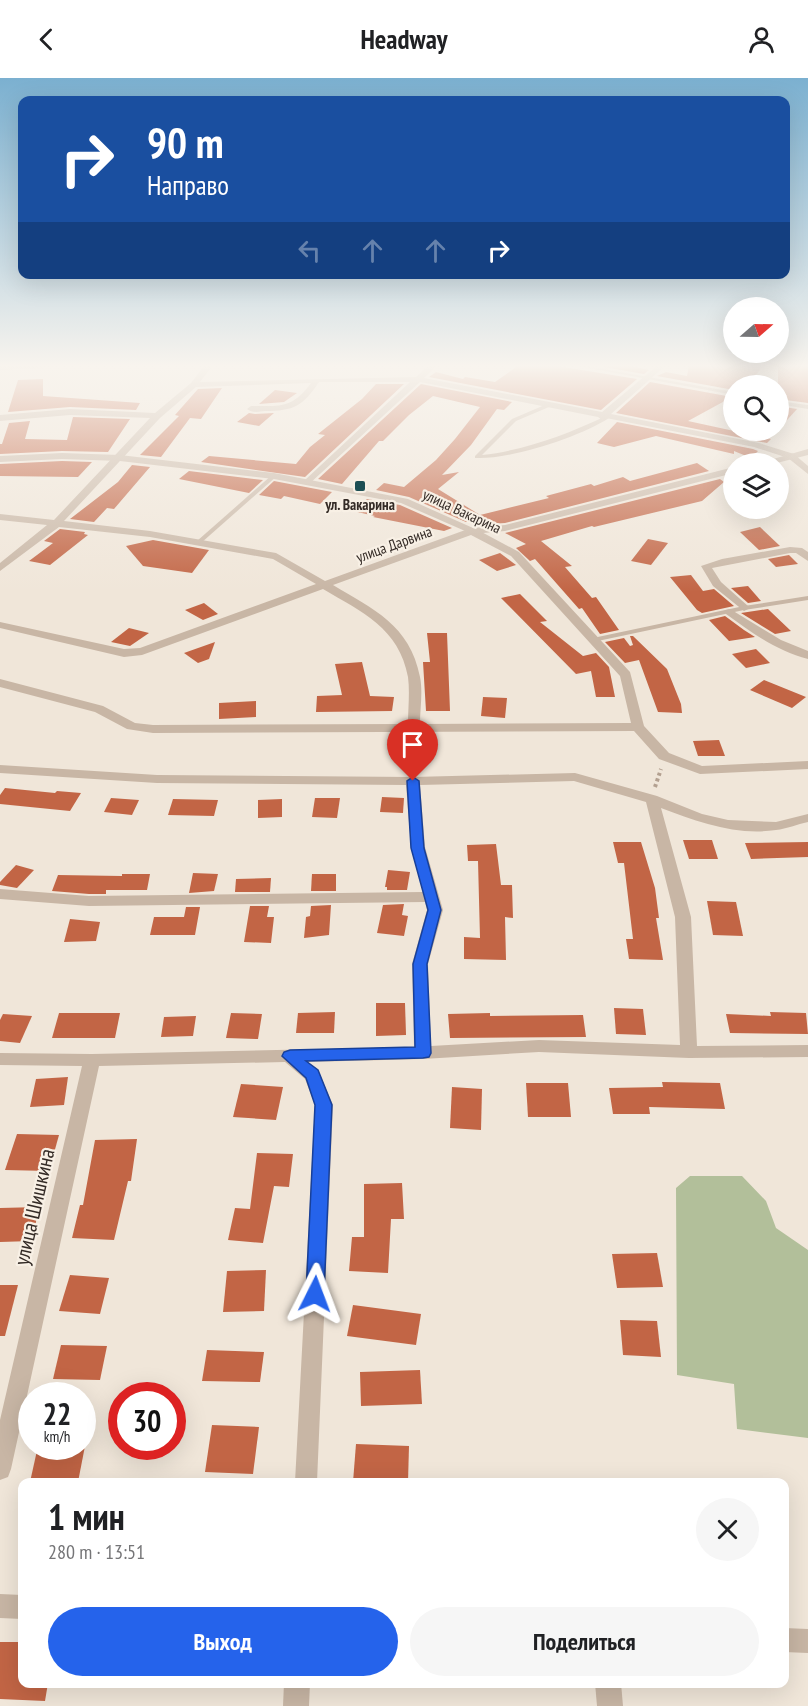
<!DOCTYPE html>
<html lang="ru">
<meta charset="utf-8">
<style>
body{margin:0;font-family:"PT Sans Narrow",sans-serif;background:#f6f6f6;color:#202124;height:100vh;display:flex;flex-direction:column;font-size:22px;white-space:nowrap}
*{box-sizing:border-box;margin:0}
p{font-size:20px;color:#757577}
.icon{flex:none;width:33px;height:33px;fill:none;stroke:currentColor;stroke-width:2;stroke-linecap:round;stroke-linejoin:round}
.map{position:relative;flex:1;overflow:hidden}
.drawer{position:absolute;left:18px;top:1400px;width:771px;height:210px;display:flex;flex-direction:column;background:#fff;border-radius:12px;box-shadow:0 6px 24px #0002}
.drawer>*{flex:none}
.guide{position:absolute;left:18px;top:18px;width:772px;height:183px;border-radius:12px;box-shadow:0 6px 24px #0002;background:#1a4fa0;color:#fff;overflow:hidden}
.needle{width:39px;rotate:70deg}
.tools{position:absolute;left:723px;top:219px;display:grid;gap:12px}
.tools a{display:grid;place-items:center;width:66px;height:66px;border-radius:50%;background:#fff;box-shadow:0 6px 24px #0002;font-size:30px}
.speed{position:absolute;left:18px;top:1304px;display:flex;gap:12px;font-size:30px;font-weight:700;text-align:center}
.speed>*{display:grid;place-content:center;width:78px;height:78px;border-radius:50%;background:#fff;box-shadow:0 6px 24px #0002;line-height:1}
.speed small{font-size:15px;font-weight:400}
.speed .limit{border:9px solid #d22;background:#fff;color:#111}
.pin{position:absolute;display:grid;place-items:center;width:51px;height:51px;color:#fff;margin:-62px -26px;border-radius:50% 50% 50% 0;rotate:-45deg;box-shadow:0 0 6px #0007}
.pin .icon{rotate:45deg}
.me{position:absolute;width:66px;margin:-33px;rotate:3deg;stroke-linejoin:round;filter:drop-shadow(0 0 4px #0008)}
.turn{display:flex;align-items:center;gap:21px;height:126px;padding:0 30px;font-size:27px}
.turn .icon{width:78px;height:78px;stroke-width:2.5}
.turn b{display:block;font-size:42px;line-height:51px}
.lanes{display:flex;align-items:center;height:57px;padding:0 30px;background:#0003;justify-content:center;gap:30px;direction:ltr}
.lanes .off{opacity:.35}
.round{display:grid;place-items:center;flex:none;width:63px;height:63px;border-radius:32px;background:#f6f6f6}
.headline{display:flex;align-items:center;justify-content:space-between;height:102px;padding:0 30px}
h1{font-size:36px;font-weight:600;line-height:45px}
.button{display:flex;gap:12px;margin-top:auto;padding:12px 30px}
.button a{flex:1;height:69px;border-radius:36px;background:#2563eb;color:#fff;font-size:24px;font-weight:600;line-height:69px;text-align:center}
.button a+a{background:#f6f6f6;color:#202124}
header{display:flex;justify-content:space-between;align-items:center;height:78px;padding:0 30px;background:#fff;font-size:27px;font-weight:600}
.map>svg:first-child{display:block}
.green{fill:#b2bf9a}
.building{fill:#c26545}
.lines{fill:none;stroke-linecap:round;stroke-linejoin:round}
.path{stroke:#b3a090;stroke-width:4;stroke-dasharray:3 3;stroke-linecap:butt}
.service{fill:#c8b6a5;fill-rule:evenodd}
.minor{fill:#c8b6a5;fill-rule:evenodd}
.tertiary{fill:#c8b6a5;fill-rule:evenodd}
.route{fill:#2563eb;stroke:#184099;stroke-width:1.5}
.poi-dot{fill:#1d4f54;stroke:#f8f0e5;stroke-width:2}
.labels{text-anchor:middle;dominant-baseline:central;stroke-width:4.5;stroke-linejoin:round;paint-order:stroke}
.far-poi-label{font-size:15px;font-weight:bold;fill:#342b26;stroke:#f8f0e5}
.far-street-label{font-size:15px;fill:#342b26;stroke:#f8f0e5}
.near-street-label{font-size:21px;fill:#342b26;stroke:#f8f0e5}
</style>
<header><svg class="icon" aria-label="back" viewBox="0 0 24 24"><path d="M15 5l-7 7 7 7"/></svg>Headway<svg class="icon" aria-label="person" viewBox="0 0 24 24"><circle cx="12" cy="8" r="4"/><path d="M4 21q1-7 8-7t8 7"/></svg></header>
<div class="map">
<svg width="808" height="1628" viewBox="0 0 808 1628">
<rect width="100%" height="100%" fill="#f0e6d9"/>
<path class="green" d="M690,1098H742L766,1123L776,1150L808,1172V1360L737,1351L734,1306L677,1297L676,1110Z"/>
<g class="building">
<path d="M519,287H551L637,301L601,332L429,299L436,294L463,301L465,299L495,304Z"/>
<path d="M607,287H625L649,292L644,296L604,289Z"/>
<path d="M689,287H765L745,308H734V312L657,298L666,294L687,298Z"/>
<path d="M778,287H808V325L778,321Z"/>
<path d="M43,301V318L140,325L136,332L70,329L8,334L18,302Z"/>
<path d="M650,304L732,319L688,343L771,361L767,365L616,335Z"/>
<path d="M376,306H404L305,399L201,384L209,378L296,386L310,369L325,357L318,356L362,321Z"/>
<path d="M421,306L512,324L504,332L497,331L471,367L442,397L459,394L438,411L480,437L549,420L546,418L591,406L594,408L623,399L630,403L697,385L709,393L505,445L489,446L477,440L466,444L409,419L376,412L384,405L404,409L436,382L455,361L480,329L433,318L409,337L383,363H379L342,406L318,401Z"/>
<path d="M222,310L201,341L190,340L161,379L140,377L179,338L175,337L198,311Z"/>
<path d="M275,312L297,315L284,324L259,326Z"/>
<path d="M778,328L797,331L778,352Z"/>
<path d="M249,335L255,336L274,335L259,348L237,344Z"/>
<path d="M73,339L130,341L108,374L62,373L0,376V366H2L9,345L30,343L25,361L67,362Z"/>
<path d="M617,344L753,371L758,373L751,380L734,373V376L656,358L614,369L597,365Z"/>
<path d="M62,383L92,384L78,399L0,398V386Z"/>
<path d="M132,387L150,389L114,431L107,430L94,444L70,441L118,404Z"/>
<path d="M189,393L263,402L249,415L179,401Z"/>
<path d="M720,401L724,404L702,423L594,449L592,448L541,463L572,488L565,489L592,520L596,519L619,552L600,556L582,530L579,531L535,481L530,483L516,470L526,466L505,455Z"/>
<path d="M274,403L332,414L320,426L284,418L281,421L259,417Z"/>
<path d="M367,421L400,427L452,450L444,453L373,439L375,438L353,433Z"/>
<path d="M760,449L780,468L759,472L740,454Z"/>
<path d="M60,451L85,454L84,456L88,457L50,487L29,483L53,465L44,463Z"/>
<path d="M648,461L668,465L651,487L631,483Z"/>
<path d="M153,462L209,472L192,495L143,488L126,468Z"/>
<path d="M500,475L516,487L497,493L479,482Z"/>
<path d="M789,477L798,486L776,489L768,481Z"/>
<path d="M691,497L703,513L714,511L734,528L702,535L697,532L670,499Z"/>
<path d="M748,508L761,523L748,525L731,510Z"/>
<path d="M520,516L547,543L540,544L583,578L596,575L609,589L615,619H596L591,593L576,596L501,520Z"/>
<path d="M204,525L218,536L203,542L185,532Z"/>
<path d="M768,531L770,533L791,553L775,556L741,535Z"/>
<path d="M725,538L744,552L755,559L729,563L709,542Z"/>
<path d="M129,550L149,555L130,568L111,564Z"/>
<path d="M427,555H447L450,633H426L423,584H430Z"/>
<path d="M630,558H633L667,591L681,626L682,635L658,634L639,582L625,585L605,564L624,560L630,568L633,567Z"/>
<path d="M215,564L209,581L198,585L184,575Z"/>
<path d="M756,571L770,585L746,590L732,576Z"/>
<path d="M362,584L370,618L394,619L392,633L316,634L317,618L342,617L335,586Z"/>
<path d="M764,602L806,619L792,630L750,612Z"/>
<path d="M483,619L507,620L505,640L481,638Z"/>
<path d="M256,623V639L219,641V625Z"/>
<path d="M719,662L725,678H698L693,663Z"/>
<path d="M5,710L55,715L57,713L81,715L70,733L0,726V717Z"/>
<path d="M382,719L404,720L403,735L380,734Z"/>
<path d="M111,720L139,722L132,737L104,734Z"/>
<path d="M315,720H340L337,740L312,739Z"/>
<path d="M173,721L218,722L214,738L168,737Z"/>
<path d="M282,721V739L258,740V722Z"/>
<path d="M683,762H712L718,781H689Z"/>
<path d="M613,764H641L655,810L659,840H656L663,882L629,881L626,861H633L624,785H618Z"/>
<path d="M808,764V779L751,781L745,765Z"/>
<path d="M496,766L501,807H512L513,840L505,839L506,882L464,881V859L480,860L478,783H468L467,767Z"/>
<path d="M16,787L34,792L17,810L0,807V804Z"/>
<path d="M388,792L410,794L407,812H387V809H385Z"/>
<path d="M193,795L218,796L214,813L189,815Z"/>
<path d="M122,796H150L147,812H106V816H89L52,813L58,797L122,798Z"/>
<path d="M312,796H336V813H311Z"/>
<path d="M271,800L270,814H235L236,801Z"/>
<path d="M707,823L736,824L743,858L713,857Z"/>
<path d="M404,826L402,837L408,838L404,858L377,855L383,827Z"/>
<path d="M331,827L329,857L304,860L306,839L310,838L311,828Z"/>
<path d="M250,828H269L267,839H274L271,865L244,864Z"/>
<path d="M186,829H200L195,857H150L154,839H184Z"/>
<path d="M70,841L100,844L96,863L64,864Z"/>
<path d="M376,925H405L406,957L376,958Z"/>
<path d="M614,930L643,931L646,957L616,956Z"/>
<path d="M335,934L334,955H296L298,935Z"/>
<path d="M770,934L806,935L808,956L730,955L726,936L771,938Z"/>
<path d="M59,935H120L115,960H52Z"/>
<path d="M231,935L262,936L258,961L226,960Z"/>
<path d="M490,935V938L583,937L586,959L450,960L448,936Z"/>
<path d="M3,936L32,938L20,965L0,963V942Z"/>
<path d="M196,938L193,958L161,959L164,939Z"/>
<path d="M68,999L64,1027L30,1029L36,1001Z"/>
<path d="M662,1004L720,1005L725,1031L649,1029L650,1036H613L609,1010L663,1009Z"/>
<path d="M526,1005H568L571,1039H528Z"/>
<path d="M241,1006L283,1009L276,1042L233,1039Z"/>
<path d="M452,1009L482,1011L481,1052L450,1050Z"/>
<path d="M17,1056L59,1057L49,1093L5,1092Z"/>
<path d="M137,1061L131,1103H128L114,1162L72,1160L80,1127H83L95,1062Z"/>
<path d="M257,1075L293,1076L289,1109L274,1108L263,1165L228,1162L235,1130L250,1131Z"/>
<path d="M402,1105L404,1141H391L388,1195L349,1193L352,1159H364V1106Z"/>
<path d="M39,1129L32,1163L0,1164V1130Z"/>
<path d="M657,1175L663,1209L617,1210L612,1176Z"/>
<path d="M266,1192L264,1233L223,1234L227,1193Z"/>
<path d="M70,1197L109,1200L100,1236L59,1233Z"/>
<path d="M0,1207H18L5,1258H0Z"/>
<path d="M353,1227L421,1236L416,1267L347,1258Z"/>
<path d="M620,1242L657,1243L661,1279L623,1277Z"/>
<path d="M61,1267L107,1268L100,1302L53,1301Z"/>
<path d="M207,1272L264,1274L260,1304L202,1303Z"/>
<path d="M420,1292L422,1326L361,1328L360,1294Z"/>
<path d="M212,1347L259,1349L253,1396L205,1394Z"/>
<path d="M356,1366L409,1368L408,1404H353Z"/>
<path d="M38,1368H85L78,1404H30Z"/>
<path d="M0,1564H22V1605H48L45,1623L0,1621Z"/>
</g>
<g class="lines">
<path class="path" d="M655,709L661,691"/>
<g class="service">
<path d="M572,287H580L734,314V317Z"/>
<path d="M778,323L808,327V331L778,326Z"/>
<path d="M547,326L550,328L549,329L516,343L482,377C526,372 565,357 604,339L609,340C580,359 509,382 475,380V378L512,341Z"/>
<path d="M272,397L277,398L201,465H197V463Z"/>
<path d="M808,518V522L744,532L593,564L589,562L593,560L744,528Z"/>
</g>
<g class="minor">
<path d="M55,287L51,289L0,292V288Z"/>
<path d="M205,287H213L200,304L416,299L429,287H437L424,300L602,334L658,287H666L611,336L759,365L794,376L808,388V396L788,380L754,369L606,340L602,342L598,339L420,304L308,407L305,406V402L410,304H319C303,328 294,333 265,333C258,334 252,335 247,331L251,328C280,328 292,331 311,305L196,309L160,340L64,443L150,453L276,475L325,503L468,451H476L519,474L630,594L644,648L669,675L702,688L808,683V691L700,696L659,681L634,653L153,655L127,651L95,634L0,609V601L103,628L135,645L153,647L408,646C408,631 410,614 408,599C399,550 362,534 323,511L142,577L124,579L0,550V544L124,571L140,570L316,506L273,481L150,459L59,449L0,493V485L47,447L0,442V436L54,442L150,340L70,337L0,343V337L70,331L155,335L191,305ZM471,457L511,478L620,598L631,645L420,646C420,631 423,614 420,599C410,547 373,531 333,507Z"/>
<path d="M790,469L802,470L808,474V483L796,475H790L712,490L721,504L748,528L750,530L744,533L713,508L701,488L722,481Z"/>
<path d="M730,531L781,562L808,573V581C777,573 752,555 726,536V532Z"/>
<path d="M0,687L157,697L413,699L575,695L657,718L702,736L728,742L776,744L808,736V744C797,746 787,751 776,752C737,758 697,744 661,730L691,839L697,968L808,967V979L689,980L539,974L423,981L307,984L318,992L333,1027L317,1404H295L315,1027L305,1001L285,984L99,988L11,1391L8,1399L0,1402V1342L82,988L0,987V975L92,976L414,969L412,886L427,832L425,824L89,828L0,821V811L89,818L423,814L411,769L406,707L157,705L0,695ZM574,703L646,724L675,839L680,967L539,962L431,968L428,886L443,832L425,769L420,707Z"/>
<path d="M0,1516L22,1517V1541L0,1540Z"/>
<path d="M784,1550L808,1551V1575L784,1574Z"/>
<path d="M284,1605H310L309,1628H283Z"/>
<path d="M595,1605H621L623,1628H597Z"/>
</g>
<g class="tertiary">
<path d="M808,371V377L773,386H756Z"/>
<path d="M62,375L120,377L274,395L408,421L473,450L505,447L734,389V395L505,453L472,456L401,425L274,401L120,383L62,381L0,384V378Z"/>
</g>
</g>
<linearGradient id="sky" x2="0" y2="1"><stop stop-color="#7bb0d0"/><stop offset="0.56" stop-color="#f8f4ee"/><stop offset="1" stop-color="#f8f4ee" stop-opacity="0"/></linearGradient>
<rect width="808" height="514" fill="url(#sky)"/>
<path class="route" d="M413,699L419,703L424,770L441,832L427,886L431,975L429,979L423,980L306,983L318,992L332,1027L324,1216L321,1221L315,1224L308,1221L306,1216L315,1027L306,1000L282,978L284,974L290,972L415,969L413,886L428,832L411,770L407,703Z"/>
<rect class="poi-dot" x="354" y="402" width="12" height="12" rx="3"/>
<g class="labels">
<g class="far-poi-label">
<text x="360" y="426">ул. Вакарина</text>
</g>
<g class="far-street-label">
<text transform="translate(462 433) rotate(25)">улица Вакарина</text>
<text transform="translate(394 466) rotate(-20)">улица Дарвина</text>
</g>
<g class="near-street-label">
<text transform="translate(34 1129) rotate(-77)">улица Шишкина</text>
</g>
</g>
</svg>
<div class="tools">
<a><svg class="needle" viewBox="-14 -14 28 28"><path d="M0-13l5 13h-10z" fill="#e53935"/><path d="M0 13l5-13h-10z" fill="#757577"/></svg></a>
<a><svg class="icon" aria-label="search" viewBox="0 0 24 24"><circle cx="10" cy="10" r="6"/><path d="M15 15l6 6"/></svg></a>
<a><svg class="icon" aria-label="layers" viewBox="0 0 24 24"><path d="M12 4l9 5-9 5-9-5zM3 14l9 5 9-5"/></svg></a>
</div>
<div class="speed"><div>22<small>km/h</small></div><div class="limit">30</div></div>
<div class="pin" style="left:413px;top:703px;background:#d93025"><svg class="icon" aria-label="arrive" viewBox="0 0 24 24"><path d="M6 21V4h12l-3 4 3 4H6"/></svg></div>
<svg class="me" style="left:315px;top:1216px" viewBox="-20 -20 40 40"><path d="M0-17L14 15 0 8-14 15z" fill="#2563eb" stroke="#fff" stroke-width="4"/></svg>
<div class="guide">
<div class="turn"><svg class="icon" aria-label="right" viewBox="0 0 24 24"><path d="M7 20v-9h11M14 6l5 5-5 5"/></svg><div><b>90 m</b>Направо</div></div>
<div class="lanes"><svg class="icon off" aria-label="left" viewBox="0 0 24 24"><path d="M17 20v-9H6M10 6l-5 5 5 5"/></svg><svg class="icon off" aria-label="ahead" viewBox="0 0 24 24"><path d="M12 20V5M6 11l6-6 6 6"/></svg><svg class="icon off" aria-label="ahead" viewBox="0 0 24 24"><path d="M12 20V5M6 11l6-6 6 6"/></svg><svg class="icon" aria-label="right" viewBox="0 0 24 24"><path d="M7 20v-9h11M14 6l5 5-5 5"/></svg></div>
</div>
<section class="drawer">
<div class="headline"><div><h1>1 мин</h1><p>280 m · 13:51</p></div><a class="round"><svg class="icon" aria-label="close" viewBox="0 0 24 24"><path d="M6 6l12 12M18 6L6 18"/></svg></a></div>
<div class="button"><a>Выход</a><a>Поделиться</a></div>
</section>
</div>
